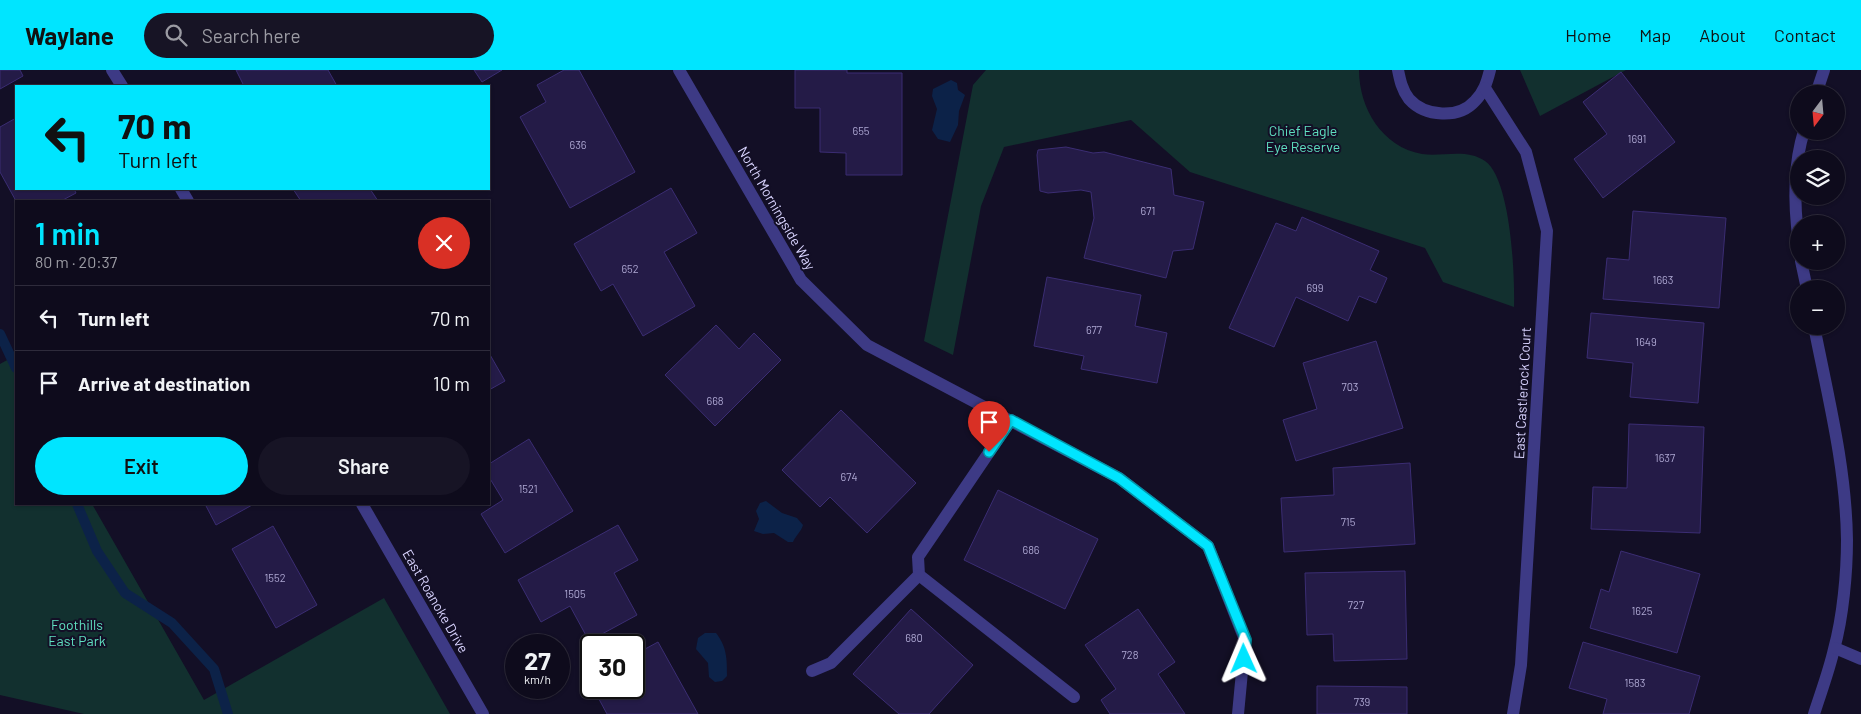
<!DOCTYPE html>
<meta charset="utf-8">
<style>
body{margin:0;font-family:Barlow,sans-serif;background:#171425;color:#f1f3f6;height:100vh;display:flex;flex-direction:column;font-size:19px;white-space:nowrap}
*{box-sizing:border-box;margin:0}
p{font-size:16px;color:#9b9ba3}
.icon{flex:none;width:28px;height:28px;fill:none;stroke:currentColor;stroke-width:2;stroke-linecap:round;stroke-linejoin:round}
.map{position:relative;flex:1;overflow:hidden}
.details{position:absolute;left:15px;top:130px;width:475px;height:305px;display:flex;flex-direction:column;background:#0e0b1c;border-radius:0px;box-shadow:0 1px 4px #0004,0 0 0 1px #2e2b3b}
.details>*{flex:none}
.top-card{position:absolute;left:15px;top:15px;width:475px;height:105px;border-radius:0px;box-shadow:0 1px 4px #0004,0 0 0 1px #2e2b3b;background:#00e5ff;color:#111;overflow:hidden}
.needle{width:32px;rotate:196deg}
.fabs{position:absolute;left:1790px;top:15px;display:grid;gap:10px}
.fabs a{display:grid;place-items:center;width:55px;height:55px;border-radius:50%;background:#0e0b1c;box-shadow:0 1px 4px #0004,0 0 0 1px #2e2b3b;font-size:25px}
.speed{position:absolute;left:505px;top:564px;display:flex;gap:10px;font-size:25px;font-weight:700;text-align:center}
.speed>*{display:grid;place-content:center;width:65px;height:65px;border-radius:50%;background:#0e0b1c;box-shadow:0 1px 4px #0004,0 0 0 1px #2e2b3b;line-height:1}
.speed small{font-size:12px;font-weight:400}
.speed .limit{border:2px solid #111;border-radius:8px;background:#fff;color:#111}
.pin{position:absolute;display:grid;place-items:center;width:42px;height:42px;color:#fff;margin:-51px -21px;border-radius:50% 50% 50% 0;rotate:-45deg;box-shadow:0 0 5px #0007}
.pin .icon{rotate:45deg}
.me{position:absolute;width:55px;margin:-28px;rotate:359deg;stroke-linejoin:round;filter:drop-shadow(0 0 4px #0008)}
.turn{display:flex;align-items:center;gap:18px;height:105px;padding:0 20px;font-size:22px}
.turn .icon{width:65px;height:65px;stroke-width:2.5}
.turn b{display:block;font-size:35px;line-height:42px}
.round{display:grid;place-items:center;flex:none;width:52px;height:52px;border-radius:26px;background:#171425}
.head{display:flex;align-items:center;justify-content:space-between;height:85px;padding:0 20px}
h1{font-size:30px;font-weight:600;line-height:38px;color:#00e5ff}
.button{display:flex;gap:10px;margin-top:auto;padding:10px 20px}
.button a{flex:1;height:58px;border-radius:30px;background:#00e5ff;color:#111;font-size:20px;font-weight:600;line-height:58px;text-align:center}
.button a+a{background:#171425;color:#f1f3f6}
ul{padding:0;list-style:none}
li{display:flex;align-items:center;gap:15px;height:65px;padding:0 20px;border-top:1px solid #2e2b3b}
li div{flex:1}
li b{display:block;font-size:19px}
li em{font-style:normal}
header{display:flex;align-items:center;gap:30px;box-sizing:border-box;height:70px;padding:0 25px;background:#00e5ff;color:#111}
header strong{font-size:24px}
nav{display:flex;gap:28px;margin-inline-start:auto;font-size:18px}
.search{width:350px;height:45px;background:#171425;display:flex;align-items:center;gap:12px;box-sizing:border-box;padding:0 18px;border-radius:28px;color:#9b9ba3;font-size:19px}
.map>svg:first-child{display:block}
.green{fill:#12302f}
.water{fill:#0c2248}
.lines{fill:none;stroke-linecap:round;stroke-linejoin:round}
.stream{stroke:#0c2248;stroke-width:10}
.building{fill:#241b47;stroke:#3b2d73}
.service{stroke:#3d3a85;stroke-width:12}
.minor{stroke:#3d3a85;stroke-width:12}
.route-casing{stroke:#0095a6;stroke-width:12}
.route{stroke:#00e5ff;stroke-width:9}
.labels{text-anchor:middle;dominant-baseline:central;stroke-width:4;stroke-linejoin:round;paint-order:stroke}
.number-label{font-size:11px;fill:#aca6d1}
.park-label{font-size:14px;fill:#5fe0c0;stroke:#130f26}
.street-label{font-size:14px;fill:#d9d4ff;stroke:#130f26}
</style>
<header>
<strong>Waylane</strong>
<div class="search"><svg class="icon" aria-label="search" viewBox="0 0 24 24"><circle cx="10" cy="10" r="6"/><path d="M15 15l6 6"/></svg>Search here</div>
<nav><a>Home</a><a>Map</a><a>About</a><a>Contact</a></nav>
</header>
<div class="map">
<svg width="1861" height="644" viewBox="0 0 1861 644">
<rect width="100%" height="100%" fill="#130f26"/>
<g class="green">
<path d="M986,0H1359C1359,38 1382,77 1422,84C1443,87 1466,78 1485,91C1511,109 1515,207 1514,237L1443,212L1425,178L1190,102L1131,50L1004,77L981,136L953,285L924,271L973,15Z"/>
<path d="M1520,0H1626L1540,46Z"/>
<path d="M9,289L16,303V434H92L204,630L384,528L450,644H84L0,625V294Z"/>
</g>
<g class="water">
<path d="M951,10L957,13L958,20L965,25L959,41L958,55L950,72L938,69L932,60L937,39L932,26L933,19Z"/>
<path d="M766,431L782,443L797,448L803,455C801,462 796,465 793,472H788L774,463L763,464L754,461L759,449L756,441L760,433Z"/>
<path d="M705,563H716C727,577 727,589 727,606L722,611L715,612L709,607L708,593L696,579L698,568Z"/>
</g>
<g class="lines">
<g class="stream">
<path d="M0,264L16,298"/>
<path d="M77,434L97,481L125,523L172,553L214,599L228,644"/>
</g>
</g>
<g class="building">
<path d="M0,0H20L23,6L0,19Z"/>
<path d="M236,0H328L337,16H244Z"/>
<path d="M474,0H502L482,12Z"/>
<path d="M564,0H579L635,102L570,138L520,47L546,32L537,15Z"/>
<path d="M795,0H847V3H902V105H846V83L820,82V38H795Z"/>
<path d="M1621,2L1675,72L1603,128L1574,89L1607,64L1583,32Z"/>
<path d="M16,48V119H74L76,123L61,131H16L0,102V57Z"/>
<path d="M1066,77L1093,83L1104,82L1171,99L1174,125L1204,132L1193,179L1173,181L1166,208L1084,188L1094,148L1091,122L1081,120L1048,123L1040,121L1037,85L1038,80Z"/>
<path d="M671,118L697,163L664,182L695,236L643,266L613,214L601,221L574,174Z"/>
<path d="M293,119H370L378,131H301Z"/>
<path d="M1633,141L1726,148L1719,238L1603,229L1607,188L1629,190Z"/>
<path d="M1302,147L1379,181L1370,200L1387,208L1376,233L1359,226L1348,251L1296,227L1274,277L1229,258L1276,153L1296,161Z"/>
<path d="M1047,207L1141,225L1135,256L1167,263L1157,313L1081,299L1084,286L1034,276Z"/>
<path d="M1591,243L1704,253L1698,333L1630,327L1633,293L1587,288Z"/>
<path d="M716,255L739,279L754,263L781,290L715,356L665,305Z"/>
<path d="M1376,271L1403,358L1296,391L1283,350L1317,339L1303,293Z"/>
<path d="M489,283L505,311L489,320Z"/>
<path d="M841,340L916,413L867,463L830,427L820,437L782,400Z"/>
<path d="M1629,354L1704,357L1700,463L1591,459L1593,417L1627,418Z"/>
<path d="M529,369L573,441L505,483L481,444L503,430L489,407V394Z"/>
<path d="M1410,393L1415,474L1284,482L1281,428L1334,425L1333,398Z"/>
<path d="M998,420L1098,469L1065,539L964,490Z"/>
<path d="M205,434H254L216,455Z"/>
<path d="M618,455L638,490L614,503L637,545L589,571L570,536L541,552L518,510Z"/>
<path d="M273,456L317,535L276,558L232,479Z"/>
<path d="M1621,481L1700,504L1677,583L1590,558L1601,519L1609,522Z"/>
<path d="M1405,501L1407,589L1334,591L1333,564L1307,565L1305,503Z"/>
<path d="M911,539L973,595L929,644H899L853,604Z"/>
<path d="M1138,539L1175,592L1158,604L1185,644H1110L1101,630L1116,619L1085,575Z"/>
<path d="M658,572L698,644H607L593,618H634V585Z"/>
<path d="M1583,572L1700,606L1689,644H1603L1607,629L1569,618Z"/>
<path d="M1317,616L1407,617V644H1317Z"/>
</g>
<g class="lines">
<g class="service">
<path d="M1011,350L918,487L919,505L1074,627"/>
<path d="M812,601L831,593L919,505"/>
</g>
<g class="minor">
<path d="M112,0L122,16"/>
<path d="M679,0L801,210L867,275L1119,408L1208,476L1245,570L1238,644"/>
<path d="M1398,0C1400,10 1402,20 1409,29C1425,47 1459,49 1475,31C1484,22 1487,12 1490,0"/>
<path d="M1485,18L1526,82L1547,161L1521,595L1513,644"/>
<path d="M1816,24L1824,0"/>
<path d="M181,119L188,131"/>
<path d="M1799,173C1794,137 1793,96 1804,61"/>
<path d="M1801,191L1807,219"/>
<path d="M1814,256C1828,327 1846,397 1847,470C1847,502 1843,547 1834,579C1829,601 1821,622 1814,644"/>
<path d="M362,434L483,644"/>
<path d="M1835,578L1861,589"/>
</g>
</g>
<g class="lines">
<g class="route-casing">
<path id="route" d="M989,382L1011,350L1119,408L1208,476L1246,570L1244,589"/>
</g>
<use href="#route" class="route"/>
</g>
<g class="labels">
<g class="number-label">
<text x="861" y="60">655</text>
<text x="1637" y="68">1691</text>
<text x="578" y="74">636</text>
<text x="1148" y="140">671</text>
<text x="630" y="198">652</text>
<text x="1663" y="209">1663</text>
<text x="1315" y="217">699</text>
<text x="1094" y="259">677</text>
<text x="1646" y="271">1649</text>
<text x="1350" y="316">703</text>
<text x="715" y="330">668</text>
<text x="1665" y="387">1637</text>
<text x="849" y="406">674</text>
<text x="528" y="418">1521</text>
<text x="1348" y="451">715</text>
<text x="1031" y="479">686</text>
<text x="275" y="507">1552</text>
<text x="575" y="523">1505</text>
<text x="1356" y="534">727</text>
<text x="1642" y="540">1625</text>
<text x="914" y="567">680</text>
<text x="1130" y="584">728</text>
<text x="1635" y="612">1583</text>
<text x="1362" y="631">739</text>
</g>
<g class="park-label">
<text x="1303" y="60">Chief Eagle<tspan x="1303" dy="16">Eye Reserve</tspan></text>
<text x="77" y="554">Foothills<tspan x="77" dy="16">East Park</tspan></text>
</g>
<g class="street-label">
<text transform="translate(777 138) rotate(60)">North Morningside Way</text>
<text transform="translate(1522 323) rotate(-87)">East Castlerock Court</text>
<text transform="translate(436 531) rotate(60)">East Roanoke Drive</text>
</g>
</g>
</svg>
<div class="fabs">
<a><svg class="needle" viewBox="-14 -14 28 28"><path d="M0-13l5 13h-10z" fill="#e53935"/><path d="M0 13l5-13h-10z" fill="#9b9ba3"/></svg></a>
<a><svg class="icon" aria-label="layers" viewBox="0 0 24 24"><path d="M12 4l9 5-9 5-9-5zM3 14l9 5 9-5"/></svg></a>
<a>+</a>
<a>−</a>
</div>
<div class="speed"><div>27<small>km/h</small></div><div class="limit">30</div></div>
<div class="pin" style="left:989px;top:382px;background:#d93025"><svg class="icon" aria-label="arrive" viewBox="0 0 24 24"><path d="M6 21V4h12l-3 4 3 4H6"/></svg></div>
<svg class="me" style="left:1244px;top:589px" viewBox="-20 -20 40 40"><path d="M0-17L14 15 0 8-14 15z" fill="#00e5ff" stroke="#fff" stroke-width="4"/></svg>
<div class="top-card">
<div class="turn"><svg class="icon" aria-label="left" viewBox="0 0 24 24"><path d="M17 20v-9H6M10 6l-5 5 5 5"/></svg><div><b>70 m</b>Turn left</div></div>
</div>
<section class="details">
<div class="head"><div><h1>1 min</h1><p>80 m · 20:37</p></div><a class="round" style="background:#d93025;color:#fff"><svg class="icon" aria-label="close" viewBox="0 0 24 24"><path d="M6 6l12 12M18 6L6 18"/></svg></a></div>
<ul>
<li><svg class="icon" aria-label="left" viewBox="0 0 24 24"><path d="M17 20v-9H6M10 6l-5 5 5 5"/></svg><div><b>Turn left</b></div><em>70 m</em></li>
<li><svg class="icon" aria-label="arrive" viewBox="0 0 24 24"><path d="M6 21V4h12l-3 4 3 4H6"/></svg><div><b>Arrive at destination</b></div><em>10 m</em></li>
</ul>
<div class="button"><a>Exit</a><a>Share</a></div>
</section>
</div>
